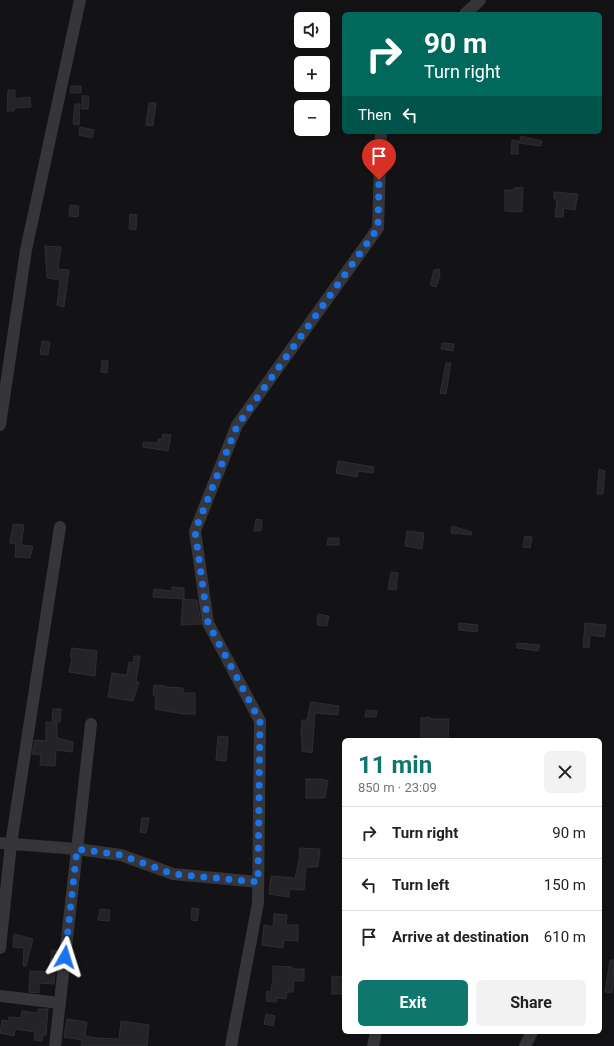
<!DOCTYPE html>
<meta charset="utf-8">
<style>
body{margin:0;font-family:Roboto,sans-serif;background:#f2f2f2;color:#222;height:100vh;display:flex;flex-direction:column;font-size:15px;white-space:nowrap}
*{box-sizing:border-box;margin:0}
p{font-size:13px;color:#767676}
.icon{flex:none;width:22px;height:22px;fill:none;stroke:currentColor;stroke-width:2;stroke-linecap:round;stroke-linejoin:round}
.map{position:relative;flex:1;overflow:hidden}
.sheet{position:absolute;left:342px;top:738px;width:260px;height:296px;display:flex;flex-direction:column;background:#fff;border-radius:6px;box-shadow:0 2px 10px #0003}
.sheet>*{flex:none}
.top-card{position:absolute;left:342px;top:12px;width:260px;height:122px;border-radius:6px;box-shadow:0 2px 10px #0003;background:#00695c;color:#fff;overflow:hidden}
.tools{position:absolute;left:294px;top:12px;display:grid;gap:8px}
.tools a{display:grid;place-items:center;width:36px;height:36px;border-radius:6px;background:#fff;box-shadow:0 2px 10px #0003;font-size:20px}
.pin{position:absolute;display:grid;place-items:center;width:34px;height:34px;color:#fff;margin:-41px -17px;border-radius:50% 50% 50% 0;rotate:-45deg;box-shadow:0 0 4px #0007}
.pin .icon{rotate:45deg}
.me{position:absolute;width:44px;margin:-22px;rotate:6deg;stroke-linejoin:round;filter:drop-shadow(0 0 3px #0008)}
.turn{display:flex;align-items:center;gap:14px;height:84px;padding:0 16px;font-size:18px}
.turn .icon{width:52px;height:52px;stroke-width:2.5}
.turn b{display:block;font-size:28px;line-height:34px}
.then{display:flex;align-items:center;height:38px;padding:0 16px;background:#0003;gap:8px;font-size:15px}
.round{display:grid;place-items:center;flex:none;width:42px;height:42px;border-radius:6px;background:#f2f2f2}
.summary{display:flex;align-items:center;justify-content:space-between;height:68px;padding:0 16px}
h1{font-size:24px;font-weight:700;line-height:30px;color:#0f766e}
.button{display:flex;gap:8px;margin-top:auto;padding:8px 16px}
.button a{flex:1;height:46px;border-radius:6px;background:#0f766e;color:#fff;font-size:16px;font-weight:700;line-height:46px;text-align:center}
.button a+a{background:#f2f2f2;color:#222}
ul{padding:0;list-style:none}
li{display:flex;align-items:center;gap:12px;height:52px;padding:0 16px;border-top:1px solid #e0e0e0}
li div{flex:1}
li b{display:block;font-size:15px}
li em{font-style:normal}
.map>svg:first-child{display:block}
.building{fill:#242326;stroke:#2e2e31}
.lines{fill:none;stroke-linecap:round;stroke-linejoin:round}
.minor{stroke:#35353a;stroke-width:12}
.route{stroke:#1a73e8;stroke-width:7;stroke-dasharray:0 12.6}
</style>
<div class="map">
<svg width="614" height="1046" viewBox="0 0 614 1046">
<rect width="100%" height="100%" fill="#131315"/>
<g class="building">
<path d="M71,86H81V93H70Z"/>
<path d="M8,90H15V99L30,97L31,107L14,108V111H7Z"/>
<path d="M82,96H89L88,109H82Z"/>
<path d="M149,103H156L153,126L146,125Z"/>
<path d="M75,104H80L79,125L73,124Z"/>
<path d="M80,127L94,130L92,138L79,135Z"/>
<path d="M521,136L542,141L541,146L519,143Z"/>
<path d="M512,140L518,141V154H511Z"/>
<path d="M523,187L522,212L505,211V190H514V188Z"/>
<path d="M554,192L578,194L575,210L564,208L563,217H555L557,199H554Z"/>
<path d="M70,205L79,206L78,217L69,216Z"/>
<path d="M130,214L137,215L136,230L129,229Z"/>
<path d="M45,246L61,247L58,269L69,270L64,307L57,305L60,280L47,278Z"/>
<path d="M439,269L440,276L436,287L430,285L434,270Z"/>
<path d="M42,341L50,342L48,355L40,354Z"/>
<path d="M442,343L454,344L453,351L441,349Z"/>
<path d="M102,360L108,361L107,373L101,372Z"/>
<path d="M446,363H451L446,394L440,393Z"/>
<path d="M163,434L171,435L168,451L143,447V442L158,443V439H162Z"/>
<path d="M338,461L374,467L373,473L358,471L357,477L336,473Z"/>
<path d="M599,469L605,471L603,494H597Z"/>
<path d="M256,519L262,520L261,531H254Z"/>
<path d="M13,524L24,525L21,545L33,546L30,558L15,557L16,544L10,543Z"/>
<path d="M452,526L472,532L471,535L451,533Z"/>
<path d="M407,531L424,533L422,549L405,546Z"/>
<path d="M525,536L532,537L530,548L523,547Z"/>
<path d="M328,538H339V545H327Z"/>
<path d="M391,572L398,573L396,590L388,589Z"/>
<path d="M172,587L184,588V599L153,597L154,589L172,591Z"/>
<path d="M183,599L197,600L201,624L181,625Z"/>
<path d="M318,614L329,616L327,626L317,625Z"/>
<path d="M459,623L478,625L477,632L459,630Z"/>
<path d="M585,623L606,625L604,637L590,635L589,648L583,647Z"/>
<path d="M517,643L540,645L538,651L517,648Z"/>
<path d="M72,648L97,651L95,676L69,672L72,658L70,657Z"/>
<path d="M134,656H140L136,682H139L133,701L108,697L112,673L127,675L129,662L133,663Z"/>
<path d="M154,685L165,686V687L183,688V693H195V714H183L155,709L156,695H153Z"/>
<path d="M311,702L339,706L338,715L315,713L312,753L302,751V737H301L302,720H307Z"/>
<path d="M53,709H61L60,722L52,721Z"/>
<path d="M366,710L377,711L376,717H365Z"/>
<path d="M430,717V719H449L448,740H421V718Z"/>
<path d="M46,722L57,723V738L73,742L72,752L56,750L55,766L40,765L41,755L32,754L35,740L46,741Z"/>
<path d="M218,736L228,737L226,761L216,760Z"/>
<path d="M306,779H322L328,781L325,798H306Z"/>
<path d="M142,818H149L146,833L140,832Z"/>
<path d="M300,848L320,849L318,867H306L304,890L290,889L289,897L269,894L271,876L295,878L299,861Z"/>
<path d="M192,908L199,909L197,921L191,920Z"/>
<path d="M100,909L110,910L109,921L98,920Z"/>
<path d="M274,914L287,915L286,925H298V941L284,940L283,948L262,945L264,925L273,927Z"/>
<path d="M14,934L33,939L26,966H23L24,948L13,947Z"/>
<path d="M52,950L58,951L56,970L49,969Z"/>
<path d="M610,960H614V985H613L612,993L605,992Z"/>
<path d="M273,966L292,967L293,969H304V981H294L293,992H287L286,999L277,998L276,1002L266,1001L267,991L271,992L272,984H273Z"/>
<path d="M30,971L55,972L54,984L39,983V993L29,992Z"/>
<path d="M332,976L343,977L342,994H332Z"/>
<path d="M38,1009H48L46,1035H43L42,1041L34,1040L35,1032L15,1029L14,1036L0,1033L2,1020L9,1021V1017L21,1018L22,1011L38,1013Z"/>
<path d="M266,1014L275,1016L273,1026L264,1024Z"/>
<path d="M67,1019L87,1022L85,1036L96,1038L119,1039L121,1021L149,1025L147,1046H81L82,1040L64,1037Z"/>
</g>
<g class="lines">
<g class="minor">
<path d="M465,14L480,0"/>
<path d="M0,425L26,250L80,0"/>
<path d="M0,843L77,849L121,855L173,874L258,882"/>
<path d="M0,948L11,844L60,527"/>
<path d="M0,996L60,1003"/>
<path d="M55,1046L91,724"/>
<path d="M231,1046L258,903L260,721L208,623L195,531L237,425L378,228L381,132"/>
<path d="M373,1046L376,1032"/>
<path d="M525,1046L532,1032"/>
</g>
</g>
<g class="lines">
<path class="route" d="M65,957L77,849L121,855L173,874L258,882L260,721L208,623L195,531L237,426L378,228L379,180"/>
</g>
</svg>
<div class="tools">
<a><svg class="icon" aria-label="sound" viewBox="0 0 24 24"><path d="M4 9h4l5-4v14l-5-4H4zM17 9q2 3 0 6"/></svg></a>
<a>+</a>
<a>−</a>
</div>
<div class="pin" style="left:379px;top:180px;background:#d93025"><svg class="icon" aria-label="arrive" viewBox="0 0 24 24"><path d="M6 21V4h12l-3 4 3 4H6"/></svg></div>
<svg class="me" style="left:65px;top:957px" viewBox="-20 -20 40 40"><path d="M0-17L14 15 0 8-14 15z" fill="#1a73e8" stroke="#fff" stroke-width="4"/></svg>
<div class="top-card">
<div class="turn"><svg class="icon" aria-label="right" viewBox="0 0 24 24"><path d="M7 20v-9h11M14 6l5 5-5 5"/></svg><div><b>90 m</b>Turn right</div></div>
<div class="then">Then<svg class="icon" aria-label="left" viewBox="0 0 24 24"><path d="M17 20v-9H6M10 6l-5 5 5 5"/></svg></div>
</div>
<section class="sheet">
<div class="summary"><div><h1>11 min</h1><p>850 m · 23:09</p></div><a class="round"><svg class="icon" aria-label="close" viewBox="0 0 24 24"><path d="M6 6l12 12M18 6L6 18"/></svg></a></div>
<ul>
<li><svg class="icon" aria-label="right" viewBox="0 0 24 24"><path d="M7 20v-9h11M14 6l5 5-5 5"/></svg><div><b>Turn right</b></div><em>90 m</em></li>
<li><svg class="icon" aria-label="left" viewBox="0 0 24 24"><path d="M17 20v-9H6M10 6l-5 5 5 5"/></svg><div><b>Turn left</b></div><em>150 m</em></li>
<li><svg class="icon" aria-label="arrive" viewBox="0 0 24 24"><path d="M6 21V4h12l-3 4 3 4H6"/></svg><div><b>Arrive at destination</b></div><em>610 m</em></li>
</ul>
<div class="button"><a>Exit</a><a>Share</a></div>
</section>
</div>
